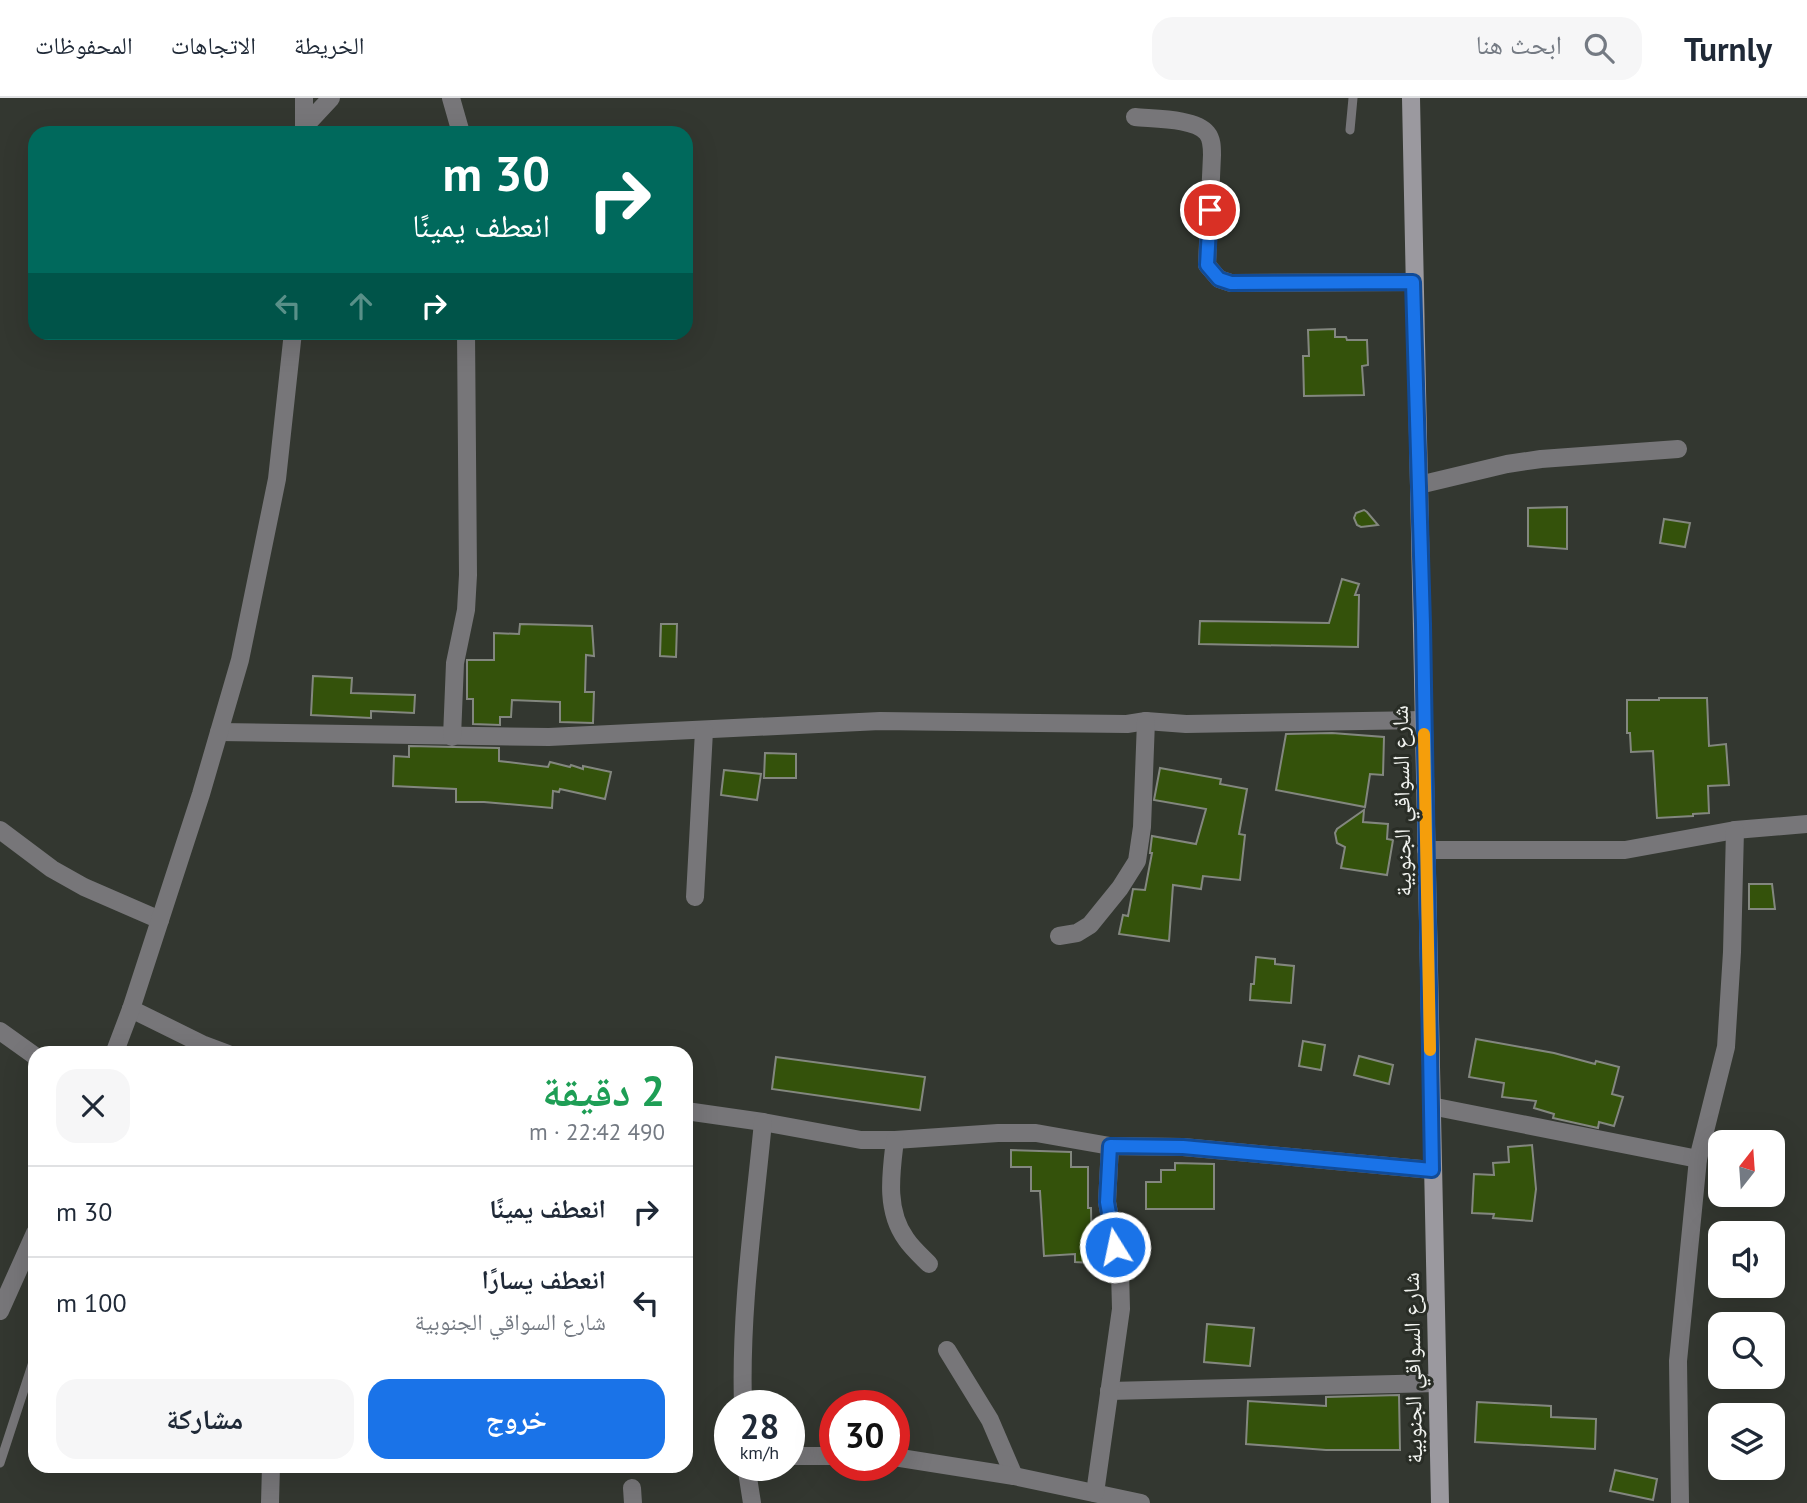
<!DOCTYPE html>
<html lang="ar">
<meta charset="utf-8">
<style>
body{margin:0;font-family:"PT Sans","Noto Naskh Arabic",sans-serif;background:#f6f6f7;color:#1f2937;direction:rtl;height:100vh;display:flex;flex-direction:column;font-size:26px;white-space:nowrap}
*{box-sizing:border-box;margin:0}
p{font-size:23px;color:#747a83}
.icon{flex:none;width:38px;height:38px;fill:none;stroke:currentColor;stroke-width:2;stroke-linecap:round;stroke-linejoin:round}
.map{position:relative;flex:1;overflow:hidden;direction:ltr}
.details{position:absolute;left:28px;top:948px;width:665px;height:427px;display:flex;flex-direction:column;background:#fff;border-radius:21px;box-shadow:0 7px 28px #0002;direction:rtl}
.details>*{flex:none}
.hud{position:absolute;left:28px;top:28px;width:665px;height:214px;border-radius:21px;box-shadow:0 7px 28px #0002;direction:rtl;background:#00695c;color:#fff;overflow:hidden}
.needle{width:46px;rotate:17deg}
.tools{position:absolute;left:1708px;top:1032px;display:grid;gap:14px}
.tools a{display:grid;place-items:center;width:77px;height:77px;border-radius:14px;background:#fff;box-shadow:0 7px 28px #0002;font-size:35px}
.speed{position:absolute;left:714px;top:1292px;display:flex;gap:14px;font-size:35px;font-weight:700;text-align:center}
.speed>*{display:grid;place-content:center;width:91px;height:91px;border-radius:50%;background:#fff;box-shadow:0 7px 28px #0002;line-height:1}
.speed small{font-size:18px;font-weight:400}
.speed .limit{border:10px solid #d22;background:#fff;color:#111}
.pin{position:absolute;display:grid;place-items:center;width:60px;height:60px;color:#fff;margin:-30px;border:4px solid #fff;border-radius:50%;box-shadow:0 2px 7px #0007}
.me{position:absolute;width:77px;margin:-38px;rotate:350deg;stroke-linejoin:round;filter:drop-shadow(0 0 5px #0008)}
.turn{display:flex;align-items:center;gap:24px;height:147px;padding:0 28px;font-size:32px}
.turn .icon{width:91px;height:91px;stroke-width:2.5}
.turn b{display:block;font-size:49px;line-height:60px}
.lanes{display:flex;align-items:center;height:66px;padding:0 28px;background:#0003;justify-content:center;gap:35px;direction:ltr}
.lanes .off{opacity:.35}
.round{display:grid;place-items:center;flex:none;width:74px;height:74px;border-radius:21px;background:#f6f6f7}
.summary{display:flex;align-items:center;justify-content:space-between;height:119px;padding:0 28px}
h1{font-size:42px;font-weight:700;line-height:52px;color:#1e9e55}
.action{display:flex;gap:14px;margin-top:auto;padding:14px 28px}
.action a{flex:1;height:80px;border-radius:21px;background:#1a73e8;color:#fff;font-size:28px;font-weight:700;line-height:80px;text-align:center}
.action a+a{background:#f6f6f7;color:#1f2937}
ul{padding:0;list-style:none}
li{display:flex;align-items:center;gap:21px;height:91px;padding:0 28px;border-top:2px solid #e0e1e3}
li div{flex:1}
li b{display:block;font-size:26px}
li em{font-style:normal}
header{display:flex;align-items:center;gap:42px;box-sizing:border-box;height:98px;padding:0 35px;background:#fff;border-bottom:2px solid #e0e1e3}
header strong{font-size:33px}
nav{display:flex;gap:38px;margin-inline-start:auto;font-size:24px}
.search{width:490px;height:63px;background:#f6f6f7;display:flex;align-items:center;gap:18px;box-sizing:border-box;padding:0 24px;border-radius:21px;color:#747a83;font-size:26px}
.map>svg:first-child{display:block}
.building{fill:#34520b;stroke:#83877f;stroke-width:2}
.lines{fill:none;stroke-linecap:round;stroke-linejoin:round}
.lane{stroke:#777679;stroke-width:9}
.street{stroke:#777679;stroke-width:18}
.secondary{stroke:#9b999f;stroke-width:18}
.route-casing{stroke:#114b97;stroke-width:18}
.route{stroke:#1a73e8;stroke-width:12}
.slow{stroke:#f59e0b;stroke-width:12}
.labels{text-anchor:middle;dominant-baseline:central;stroke-width:6;stroke-linejoin:round;paint-order:stroke}
.street-label{font-size:23px;fill:#f0f2ee;stroke:#292d26}
</style>
<header>
<strong>Turnly</strong>
<div class="search"><svg class="icon" aria-label="search" viewBox="0 0 24 24"><circle cx="10" cy="10" r="6"/><path d="M15 15l6 6"/></svg>ابحث هنا</div>
<nav><a>الخريطة</a><a>الاتجاهات</a><a>المحفوظات</a></nav>
</header>
<div class="map">
<svg width="1807" height="1405" viewBox="0 0 1807 1405">
<rect width="100%" height="100%" fill="#333730"/>
<g class="building">
<path d="M1335,231V239H1346L1347,242H1367L1368,267L1362,268L1364,297L1304,298L1303,258H1309L1308,232Z"/>
<path d="M1567,409V451L1528,448V410Z"/>
<path d="M1364,412L1367,414L1378,427L1361,429L1357,427L1354,420L1356,415Z"/>
<path d="M1664,421L1690,425L1685,449L1660,445Z"/>
<path d="M1342,481L1359,486L1355,497H1359L1358,549L1199,546L1200,523L1329,525Z"/>
<path d="M520,526L592,528L594,558L586,557L585,594H594L593,625L560,624V604L512,602L511,619H500V627L473,626V601H467V562H494V535L519,536Z"/>
<path d="M661,526H677L676,559L660,558Z"/>
<path d="M313,578L352,580L351,595L415,597L414,615L371,613V620L311,617Z"/>
<path d="M1659,600H1707L1709,648L1726,646L1729,687L1708,688L1709,715L1693,716V718L1657,720L1653,653L1631,654L1630,635H1627V602H1659Z"/>
<path d="M1332,635L1384,639L1383,677L1370,676L1365,709L1276,692L1286,636Z"/>
<path d="M409,648L499,650V663L548,669L550,664L570,669L571,667L583,671V668L611,674L605,701L560,691L559,694L553,693L552,710L484,704H456V691L393,688L394,658L409,659Z"/>
<path d="M765,655L796,656V680H764Z"/>
<path d="M1160,670L1221,681L1220,686L1247,691L1239,736L1245,737L1240,782L1203,778L1201,791L1173,787L1169,843L1119,836L1123,817L1128,818L1133,791L1145,792L1152,755H1150L1152,738L1196,746L1206,711L1154,702Z"/>
<path d="M724,672L761,676L757,702L721,697Z"/>
<path d="M1364,712L1363,724L1388,726L1387,741L1393,742L1387,777L1341,770L1345,749L1337,745L1335,735L1337,731Z"/>
<path d="M1749,786H1772L1775,811H1749Z"/>
<path d="M1256,859L1275,861V866L1294,868L1291,905L1250,902L1251,886H1254Z"/>
<path d="M1476,941L1554,955L1595,966L1596,963L1619,969L1612,996L1623,999L1614,1028L1599,1024L1598,1030L1553,1020L1554,1016L1534,1010L1536,1003L1502,999L1504,985L1469,979Z"/>
<path d="M1303,943L1325,947L1321,972L1299,968Z"/>
<path d="M1359,958L1393,967L1389,986L1354,977Z"/>
<path d="M776,959L925,979L920,1012L772,991Z"/>
<path d="M1532,1047L1536,1091L1532,1123L1493,1120L1494,1116L1472,1115L1474,1076L1494,1077L1493,1065L1509,1064L1508,1049Z"/>
<path d="M1011,1052L1071,1054V1069H1088V1110H1091L1092,1165L1075,1164V1156L1044,1158L1040,1093H1031V1069H1011Z"/>
<path d="M1175,1065L1214,1066V1111H1146V1084H1161V1072H1175Z"/>
<path d="M1207,1226L1254,1230L1250,1268L1204,1264Z"/>
<path d="M1399,1297L1400,1352H1326L1246,1346L1248,1303L1326,1308V1299Z"/>
<path d="M1477,1304L1551,1308V1319L1596,1321L1595,1351L1475,1344Z"/>
<path d="M1615,1372L1657,1381L1653,1402L1610,1393Z"/>
</g>
<g class="lines">
<g class="lane">
<path d="M1350,32L1353,0"/>
<path d="M0,1365L35,1258"/>
</g>
<g class="street">
<path d="M451,0L461,35"/>
<path d="M1135,19C1153,21 1195,20 1207,35C1212,41 1212,49 1212,57L1207,167L1219,181L1231,185L1414,184"/>
<path d="M304,29L331,0"/>
<path d="M304,35V0"/>
<path d="M1419,387L1507,366L1541,361L1678,351"/>
<path d="M219,634L549,639L880,623L1127,626L1146,623L1186,626L1424,622"/>
<path d="M452,639L455,565L466,512L468,477L466,234"/>
<path d="M0,732L52,771L84,789L160,822"/>
<path d="M1426,752H1625L1735,732L1807,726"/>
<path d="M695,799L704,633"/>
<path d="M1059,838L1077,835L1090,827L1120,790L1137,763L1142,729L1146,623"/>
<path d="M131,911L204,947L228,956"/>
<path d="M0,933L35,958"/>
<path d="M114,956L131,911L201,696L240,562L277,381L293,234"/>
<path d="M1431,1008L1698,1061"/>
<path d="M686,1013L763,1024L861,1042H895L998,1035H1036L1110,1048L1183,1049L1432,1072"/>
<path d="M895,1042C891,1075 885,1112 906,1141C912,1150 921,1158 929,1166"/>
<path d="M0,1213L35,1135"/>
<path d="M947,1252L990,1322L1014,1378"/>
<path d="M1109,1293L1437,1285"/>
<path d="M743,1307C740,1213 754,1118 763,1024"/>
<path d="M789,1358H835"/>
<path d="M894,1359L1014,1378L1141,1405"/>
<path d="M746,1367L752,1405"/>
<path d="M632,1390L633,1405"/>
<path d="M1095,1395L1121,1211L1120,1173L1107,1104L1110,1048"/>
<path d="M270,1405L271,1368"/>
<path d="M1680,1405L1678,1263L1698,1061L1726,949L1732,854L1735,732"/>
</g>
<path class="secondary" d="M1411,0L1440,1405"/>
</g>
<g class="lines">
<g class="route-casing">
<path id="route" d="M1115,1149L1107,1104L1110,1048L1183,1049L1432,1072L1423,526L1413,184L1231,185L1219,181L1207,167L1210,112"/>
</g>
<use href="#route" class="route"/>
<path class="slow" d="M1424,636L1430,952"/>
</g>
<g class="labels">
<g class="street-label">
<text transform="translate(1401 703) rotate(-91)">شارع السواقي الجنوبية</text>
<text transform="translate(1412 1270) rotate(-91)">شارع السواقي الجنوبية</text>
</g>
</g>
</svg>
<div class="tools">
<a><svg class="needle" viewBox="-14 -14 28 28"><path d="M0-13l5 13h-10z" fill="#e53935"/><path d="M0 13l5-13h-10z" fill="#747a83"/></svg></a>
<a><svg class="icon" aria-label="sound" viewBox="0 0 24 24"><path d="M4 9h4l5-4v14l-5-4H4zM17 9q2 3 0 6"/></svg></a>
<a><svg class="icon" aria-label="search" viewBox="0 0 24 24"><circle cx="10" cy="10" r="6"/><path d="M15 15l6 6"/></svg></a>
<a><svg class="icon" aria-label="layers" viewBox="0 0 24 24"><path d="M12 4l9 5-9 5-9-5zM3 14l9 5 9-5"/></svg></a>
</div>
<div class="speed"><div>28<small>km/h</small></div><div class="limit">30</div></div>
<div class="pin" style="left:1210px;top:112px;background:#d93025"><svg class="icon" aria-label="arrive" viewBox="0 0 24 24"><path d="M6 21V4h12l-3 4 3 4H6"/></svg></div>
<svg class="me" style="left:1115px;top:1149px" viewBox="-20 -20 40 40"><circle r="17" fill="#1a73e8" stroke="#fff" stroke-width="3"/><path d="M0-11L8 9 0 5-8 9z" fill="#fff"/></svg>
<div class="hud">
<div class="turn"><svg class="icon" aria-label="right" viewBox="0 0 24 24"><path d="M7 20v-9h11M14 6l5 5-5 5"/></svg><div><b>30 m</b>انعطف يمينًا</div></div>
<div class="lanes"><svg class="icon off" aria-label="left" viewBox="0 0 24 24"><path d="M17 20v-9H6M10 6l-5 5 5 5"/></svg><svg class="icon off" aria-label="ahead" viewBox="0 0 24 24"><path d="M12 20V5M6 11l6-6 6 6"/></svg><svg class="icon" aria-label="right" viewBox="0 0 24 24"><path d="M7 20v-9h11M14 6l5 5-5 5"/></svg></div>
</div>
<section class="details">
<div class="summary"><div><h1>2 دقيقة</h1><p>490 m · 22:42</p></div><a class="round"><svg class="icon" aria-label="close" viewBox="0 0 24 24"><path d="M6 6l12 12M18 6L6 18"/></svg></a></div>
<ul>
<li><svg class="icon" aria-label="right" viewBox="0 0 24 24"><path d="M7 20v-9h11M14 6l5 5-5 5"/></svg><div><b>انعطف يمينًا</b></div><em>30 m</em></li>
<li><svg class="icon" aria-label="left" viewBox="0 0 24 24"><path d="M17 20v-9H6M10 6l-5 5 5 5"/></svg><div><b>انعطف يسارًا</b><p>شارع السواقي الجنوبية</p></div><em>100 m</em></li>
</ul>
<div class="action"><a>خروج</a><a>مشاركة</a></div>
</section>
</div>
